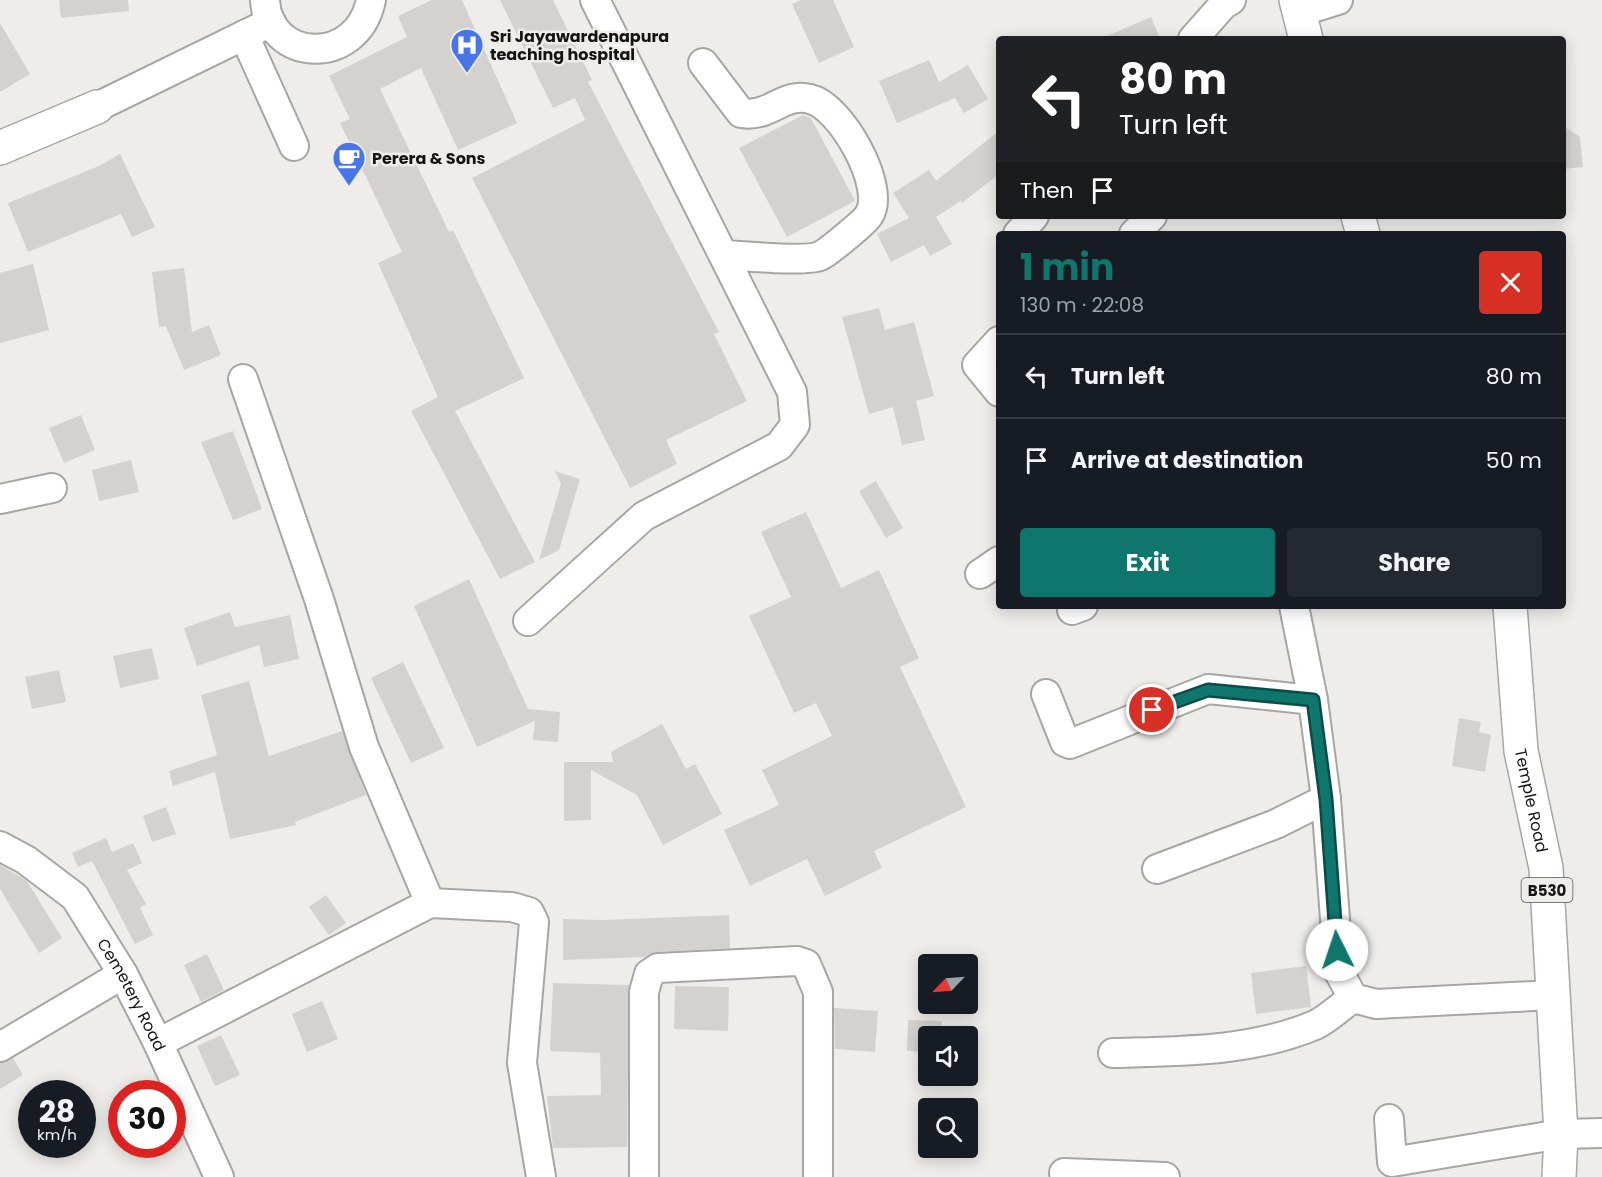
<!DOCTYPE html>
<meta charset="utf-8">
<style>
body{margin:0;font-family:Poppins,sans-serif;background:#242831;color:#f1f3f6;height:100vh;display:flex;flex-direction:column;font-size:22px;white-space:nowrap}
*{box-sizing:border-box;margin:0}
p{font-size:20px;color:#9ea1a6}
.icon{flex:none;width:33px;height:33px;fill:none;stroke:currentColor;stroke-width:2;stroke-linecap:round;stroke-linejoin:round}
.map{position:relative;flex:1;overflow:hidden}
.details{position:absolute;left:996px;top:231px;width:570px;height:378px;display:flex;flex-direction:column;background:#171b24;border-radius:6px;box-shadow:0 3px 15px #0003}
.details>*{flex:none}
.guide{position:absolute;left:996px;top:36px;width:570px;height:183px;border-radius:6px;box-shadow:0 3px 15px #0003;background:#202124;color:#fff;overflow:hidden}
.needle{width:39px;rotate:245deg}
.buttons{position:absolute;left:918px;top:954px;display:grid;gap:12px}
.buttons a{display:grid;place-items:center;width:60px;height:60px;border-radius:6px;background:#171b24;box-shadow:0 3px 15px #0003;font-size:30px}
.speed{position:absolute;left:18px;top:1080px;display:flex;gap:12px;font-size:30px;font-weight:700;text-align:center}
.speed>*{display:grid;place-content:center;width:78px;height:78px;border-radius:50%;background:#171b24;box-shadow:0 3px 15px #0003;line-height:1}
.speed small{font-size:15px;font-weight:400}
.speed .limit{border:9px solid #d22;background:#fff;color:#111}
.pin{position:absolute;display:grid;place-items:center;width:51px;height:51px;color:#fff;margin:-26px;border:3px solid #fff;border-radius:50%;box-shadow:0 2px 6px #0007}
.me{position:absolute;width:66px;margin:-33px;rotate:356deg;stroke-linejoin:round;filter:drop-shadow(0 0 4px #0008)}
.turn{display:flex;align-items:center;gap:21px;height:126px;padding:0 24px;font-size:27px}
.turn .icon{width:78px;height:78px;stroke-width:2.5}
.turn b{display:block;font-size:42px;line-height:51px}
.then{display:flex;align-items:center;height:57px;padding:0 24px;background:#0003;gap:12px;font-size:22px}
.round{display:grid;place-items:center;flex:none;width:63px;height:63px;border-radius:6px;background:#242831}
.head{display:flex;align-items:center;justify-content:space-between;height:102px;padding:0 24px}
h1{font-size:36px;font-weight:700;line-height:45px;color:#0f766e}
.primary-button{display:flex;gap:12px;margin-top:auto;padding:12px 24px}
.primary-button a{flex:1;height:69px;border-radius:6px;background:#0f766e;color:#fff;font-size:24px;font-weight:700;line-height:69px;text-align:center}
.primary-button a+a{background:#242831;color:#f1f3f6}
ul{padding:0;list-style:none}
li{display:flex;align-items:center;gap:18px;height:84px;padding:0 24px;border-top:2px solid #363941}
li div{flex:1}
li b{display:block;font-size:22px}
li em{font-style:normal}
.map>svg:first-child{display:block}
.building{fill:#d4d2cf}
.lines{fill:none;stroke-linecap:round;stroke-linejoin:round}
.minor-casing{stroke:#a8a6a4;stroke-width:32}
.major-casing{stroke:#a8a6a4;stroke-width:36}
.minor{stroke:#fff;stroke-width:28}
.major{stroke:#fff;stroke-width:33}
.route-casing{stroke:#0a4d48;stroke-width:15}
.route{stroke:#0f766e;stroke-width:10}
.labels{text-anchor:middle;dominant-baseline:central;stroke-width:5;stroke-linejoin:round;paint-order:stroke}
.shield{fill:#efedea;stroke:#565453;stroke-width:1.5}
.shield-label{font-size:15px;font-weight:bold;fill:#141312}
.poi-label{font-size:16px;font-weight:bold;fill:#141312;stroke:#efedea;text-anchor:start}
.street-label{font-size:16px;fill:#141312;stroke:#efedea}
</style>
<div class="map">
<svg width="1602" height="1177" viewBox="0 0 1602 1177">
<rect width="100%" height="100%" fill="#efedea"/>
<g class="building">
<path d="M59,0H128L129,11L61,18Z"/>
<path d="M432,0H462L517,123L458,150L421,68L380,89L449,232L453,230L524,378L455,411L535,562L500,579L411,411L438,397L378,263L402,252L340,123L350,119L329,76L407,37L398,16Z"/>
<path d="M500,0H553L592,80L588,82L719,332L714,334L747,401L666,440L677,464L630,488L472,178L585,120L575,98L553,108Z"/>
<path d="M801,0H833L854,47L819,63L792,4Z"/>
<path d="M1151,17L1160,39H1100Z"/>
<path d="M0,23L30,74L0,92Z"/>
<path d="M929,60L939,82L968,65L988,99L964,113L955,98L897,123L879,81Z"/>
<path d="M803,115L811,118L855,201L787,237L739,148Z"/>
<path d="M1563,126L1580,137L1583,167L1563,169Z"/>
<path d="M999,131V174L962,203L961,201L936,217L952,244L930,256L924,245L891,262L877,234L909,218L893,193L929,170L936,181Z"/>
<path d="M120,154L155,227L132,237L121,214L28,252L8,203L99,166Z"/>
<path d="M33,264L49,330L0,343V273Z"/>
<path d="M184,268L192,332L209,325L221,355L184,370L166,326L159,327L152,272Z"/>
<path d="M879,308L885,330L914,322L934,396L916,401L925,440L902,445L893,407L869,414L842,317Z"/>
<path d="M81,415L95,450L64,463L49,428Z"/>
<path d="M233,431L262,509L233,520L201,442Z"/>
<path d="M131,460L139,492L99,501L92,470Z"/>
<path d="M555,471L580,479L559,550L539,560L561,484Z"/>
<path d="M876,481L903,528L886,538L859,491Z"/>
<path d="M806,512L841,588L879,570L919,658L900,667L966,807L874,851L882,868L825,896L807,859L750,886L724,830L779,805L762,770L832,736L816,703L794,713L749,616L791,597L761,532Z"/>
<path d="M469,579L528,709L560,712L558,742L533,740L535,721L477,747L414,606Z"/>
<path d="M230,612L235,627L290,615L299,659L264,667L259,645L197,666L184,628Z"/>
<path d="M152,648L159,679L120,688L113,656Z"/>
<path d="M403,662L444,748L411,763L371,678Z"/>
<path d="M59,670L66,702L32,709L25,677Z"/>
<path d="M249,681L269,756L342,731L366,795L295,822L296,825L230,839L215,772L173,786L169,771L217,755L201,695Z"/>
<path d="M1459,718L1481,722L1479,732L1491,735L1485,772L1452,766Z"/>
<path d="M662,724L686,769L695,764L722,814L663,845L637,795L591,770V820L564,821V762H613L611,752Z"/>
<path d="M166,807L176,834L152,842L143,816Z"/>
<path d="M106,838L112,852L133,843L142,863L127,870L146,904L140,908L153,935L135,944L92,861L78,867L72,853Z"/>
<path d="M0,865L27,881L62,938L39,953L0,889Z"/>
<path d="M326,895L346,923L329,935L309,907Z"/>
<path d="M729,915L730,948L657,952L645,957L563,960V919L603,920Z"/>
<path d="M207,954L224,990L201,1002L184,965Z"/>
<path d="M1306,966L1311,1007L1256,1014L1251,973Z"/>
<path d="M553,983L629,985L627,1147L553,1148L547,1096L601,1095L600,1053L550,1051Z"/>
<path d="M675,986L729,987L728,1031L674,1029Z"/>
<path d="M322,1001L338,1039L307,1052L292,1014Z"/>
<path d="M834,1008L878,1011L875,1052L835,1049Z"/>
<path d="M908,1020L942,1021L941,1036H928V1052L907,1051Z"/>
<path d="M221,1035L240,1075L215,1086L197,1046Z"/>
<path d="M13,1058L23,1075L0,1089V1063Z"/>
</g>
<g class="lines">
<g class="minor-casing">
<g id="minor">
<path d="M265,0C268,62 357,68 371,0"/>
<path d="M1300,12L1338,0"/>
<path d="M244,35L294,146"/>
<path d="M1193,39L1224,4L1231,0"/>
<path d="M703,63L741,113C771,118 782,92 810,99C840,105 887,187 869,215C865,222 827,253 820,256C805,262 744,256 725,255"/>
<path d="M97,107L271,22"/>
<path d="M1018,234L1034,216"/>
<path d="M1134,234L1152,216"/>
<path d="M999,341L977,365L999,392"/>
<path d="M243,379L319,599L364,747L430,903"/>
<path d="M0,499L52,488"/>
<path d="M980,574L999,561"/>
<path d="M1294,606L1313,700L1326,799L1339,972L1353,998L1376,1004L1553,995"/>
<path d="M1072,610L1083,606"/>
<path d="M528,621L644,516L779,446L795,425L792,392L595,0"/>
<path d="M1046,694L1065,742L1070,744L1208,689L1313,700"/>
<path id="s1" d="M0,846L26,860L75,897L123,974L158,1043L219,1177"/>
<path d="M1157,869L1276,824L1326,799"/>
<path d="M158,1043L430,903L512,907L529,912L534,922L522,1063L541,1177"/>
<path d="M0,1047L123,974"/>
<path d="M1113,1053C1181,1051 1251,1052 1315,1025C1328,1019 1341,1006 1353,998"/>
<path d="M1389,1119L1392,1162L1561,1134L1602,1133"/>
<path d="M1064,1173L1165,1177"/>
<path d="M644,1177V992L649,974L658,968L797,961L806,964L818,992V1177"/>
</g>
</g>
<g class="major-casing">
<g id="major">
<path d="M1296,0L1306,39"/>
<path d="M0,148L97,107"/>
<path d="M1358,216L1363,234"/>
<path id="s2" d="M1510,606L1521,751L1546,868L1561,1134L1559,1177"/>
</g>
</g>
<use href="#minor" class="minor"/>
<use href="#major" class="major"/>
</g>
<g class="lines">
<g class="route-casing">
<path id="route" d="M1152,710L1208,690L1313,700L1326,799L1337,950"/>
</g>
<use href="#route" class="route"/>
</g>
<defs>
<g id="hospital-pin" transform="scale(1.725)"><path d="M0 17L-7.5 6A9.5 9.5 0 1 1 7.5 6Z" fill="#4975e8" stroke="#efedea"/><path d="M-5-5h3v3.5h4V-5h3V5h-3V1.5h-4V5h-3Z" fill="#fff"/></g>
<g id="cafe-pin" transform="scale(1.725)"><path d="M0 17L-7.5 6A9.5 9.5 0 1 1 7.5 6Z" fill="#4975e8" stroke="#efedea"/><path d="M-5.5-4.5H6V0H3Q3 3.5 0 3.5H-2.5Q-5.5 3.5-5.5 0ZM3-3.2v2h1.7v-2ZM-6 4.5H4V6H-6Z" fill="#fff"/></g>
</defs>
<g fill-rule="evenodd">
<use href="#hospital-pin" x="467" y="45"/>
<use href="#cafe-pin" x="349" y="158"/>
</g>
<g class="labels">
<rect class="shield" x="1521.5" y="878" width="51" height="24" rx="4.5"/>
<g class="shield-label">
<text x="1547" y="890">B530</text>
</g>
<g class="poi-label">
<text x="490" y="36">Sri Jayawardenapura<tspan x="490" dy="18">teaching hospital</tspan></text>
<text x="372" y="158">Perera &amp; Sons</text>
</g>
<g class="street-label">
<text stroke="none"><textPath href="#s2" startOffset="196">Temple Road</textPath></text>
<text stroke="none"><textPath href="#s1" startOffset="204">Cemetery Road</textPath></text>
</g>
</g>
</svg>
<div class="buttons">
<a><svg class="needle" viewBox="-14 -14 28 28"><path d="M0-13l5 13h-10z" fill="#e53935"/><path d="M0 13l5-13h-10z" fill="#9ea1a6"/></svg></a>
<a><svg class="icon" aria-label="sound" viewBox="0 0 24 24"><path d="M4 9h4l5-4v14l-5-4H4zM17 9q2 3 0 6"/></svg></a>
<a><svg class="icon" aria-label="search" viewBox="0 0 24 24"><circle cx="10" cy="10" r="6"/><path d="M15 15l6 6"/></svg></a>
</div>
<div class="speed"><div>28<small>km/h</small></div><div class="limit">30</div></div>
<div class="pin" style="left:1152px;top:710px;background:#d93025"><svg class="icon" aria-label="arrive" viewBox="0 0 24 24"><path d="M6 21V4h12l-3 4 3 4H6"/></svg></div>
<svg class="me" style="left:1337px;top:950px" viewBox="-20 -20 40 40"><circle r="19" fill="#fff"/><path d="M0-13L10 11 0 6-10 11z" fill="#0f766e"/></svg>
<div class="guide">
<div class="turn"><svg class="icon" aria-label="left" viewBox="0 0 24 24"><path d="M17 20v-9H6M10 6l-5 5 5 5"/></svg><div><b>80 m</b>Turn left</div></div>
<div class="then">Then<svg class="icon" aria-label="arrive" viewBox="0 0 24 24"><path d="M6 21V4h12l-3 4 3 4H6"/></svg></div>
</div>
<section class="details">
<div class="head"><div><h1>1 min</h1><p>130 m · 22:08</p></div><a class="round" style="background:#d93025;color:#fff"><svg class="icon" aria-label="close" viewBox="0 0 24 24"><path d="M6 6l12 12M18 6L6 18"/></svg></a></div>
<ul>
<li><svg class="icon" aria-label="left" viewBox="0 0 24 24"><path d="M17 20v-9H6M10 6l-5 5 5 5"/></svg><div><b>Turn left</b></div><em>80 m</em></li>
<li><svg class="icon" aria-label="arrive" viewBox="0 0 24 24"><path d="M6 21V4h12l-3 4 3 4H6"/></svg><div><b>Arrive at destination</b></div><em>50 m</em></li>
</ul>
<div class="primary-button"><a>Exit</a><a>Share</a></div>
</section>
</div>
